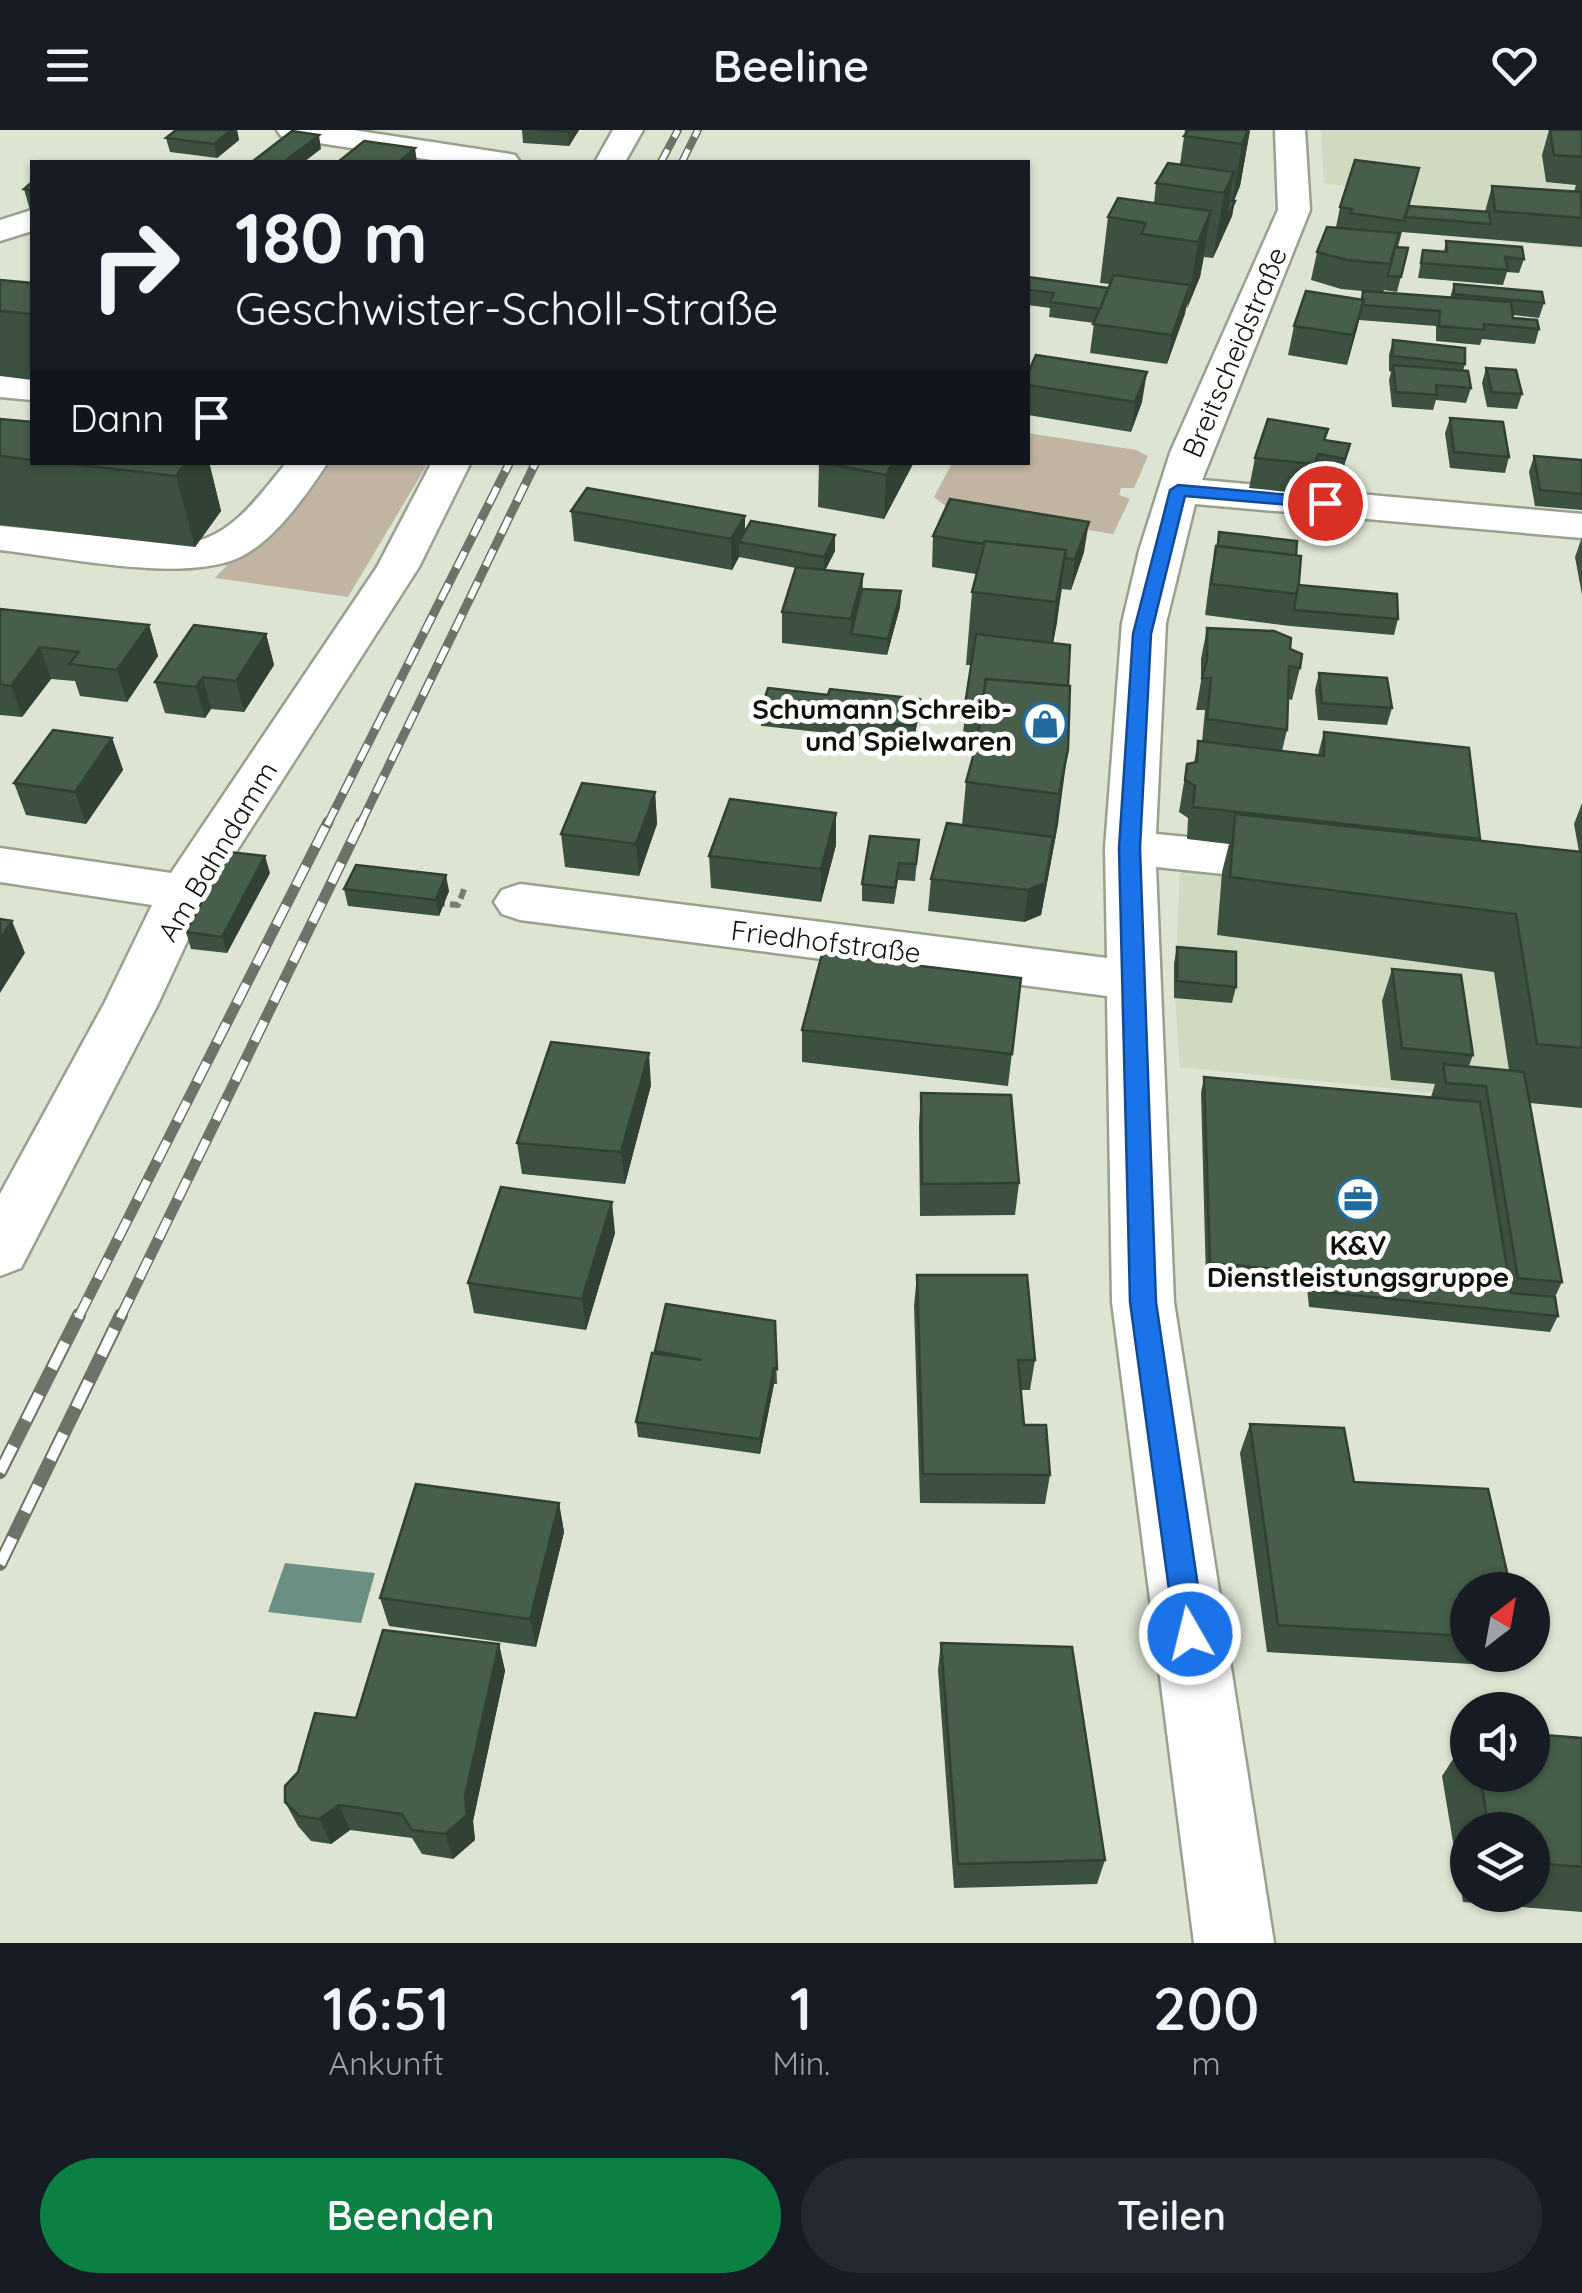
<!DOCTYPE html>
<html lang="de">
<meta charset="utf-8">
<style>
body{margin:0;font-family:Quicksand,sans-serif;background:#242831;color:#f1f3f6;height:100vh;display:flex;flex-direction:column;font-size:38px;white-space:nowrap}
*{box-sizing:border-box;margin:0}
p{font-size:32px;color:#9ea1a6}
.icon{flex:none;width:55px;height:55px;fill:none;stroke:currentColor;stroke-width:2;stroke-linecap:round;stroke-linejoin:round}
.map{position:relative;height:1813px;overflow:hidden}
.sheet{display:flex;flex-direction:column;background:#171b24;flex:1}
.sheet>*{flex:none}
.hud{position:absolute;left:30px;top:30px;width:1000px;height:305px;border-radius:0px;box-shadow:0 2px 8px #0004;background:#171b24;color:#f1f3f6;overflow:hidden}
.needle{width:65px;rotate:31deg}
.controls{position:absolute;left:1450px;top:1442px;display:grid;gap:20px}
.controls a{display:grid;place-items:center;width:100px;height:100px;border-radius:50%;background:#171b24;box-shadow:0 2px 8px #0004;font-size:50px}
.pin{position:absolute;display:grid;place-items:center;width:85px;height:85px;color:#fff;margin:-42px;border:5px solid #fff;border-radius:50%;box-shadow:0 2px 10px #0007}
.me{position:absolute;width:110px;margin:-55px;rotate:352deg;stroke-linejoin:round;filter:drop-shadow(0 0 8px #0008)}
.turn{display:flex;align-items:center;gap:35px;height:210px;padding:0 40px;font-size:45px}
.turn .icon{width:130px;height:130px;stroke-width:2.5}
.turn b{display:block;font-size:70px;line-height:85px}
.then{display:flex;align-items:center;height:95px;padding:0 40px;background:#0003;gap:20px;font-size:38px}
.eta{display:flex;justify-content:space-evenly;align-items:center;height:170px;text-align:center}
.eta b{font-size:60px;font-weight:600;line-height:70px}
.cta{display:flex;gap:20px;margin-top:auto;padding:20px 40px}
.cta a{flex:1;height:115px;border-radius:60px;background:#0b8043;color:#fff;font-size:40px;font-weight:600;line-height:115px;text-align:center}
.cta a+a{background:#242831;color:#f1f3f6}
header{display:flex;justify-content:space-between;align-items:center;height:130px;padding:0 40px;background:#171b24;font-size:45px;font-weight:600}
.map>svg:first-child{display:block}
.built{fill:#cfdac0}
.green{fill:#c1b4a2}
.water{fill:#6b8f83}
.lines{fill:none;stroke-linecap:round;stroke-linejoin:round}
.minor-casing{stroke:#99a08e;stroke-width:5}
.path{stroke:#797e71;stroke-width:6;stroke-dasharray:10 5;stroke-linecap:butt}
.minor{fill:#fff;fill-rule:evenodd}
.rail-far3-casing{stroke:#6e7367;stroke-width:8}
.rail-far2-casing{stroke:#6e7367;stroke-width:9}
.rail-far1-casing{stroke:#6e7367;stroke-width:11}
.rail-casing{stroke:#6e7367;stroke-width:14}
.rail-far3{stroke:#fff;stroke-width:5;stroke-dasharray:14;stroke-linecap:butt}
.rail-far2{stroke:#fff;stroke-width:6;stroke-dasharray:18;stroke-linecap:butt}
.rail-far1{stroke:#fff;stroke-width:8;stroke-dasharray:22;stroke-linecap:butt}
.rail{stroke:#fff;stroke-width:10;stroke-dasharray:29;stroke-linecap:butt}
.wall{fill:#3c5140;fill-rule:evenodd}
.shaded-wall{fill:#314234}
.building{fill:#465e4a;stroke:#314234;stroke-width:2.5}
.route{fill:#1a73e8;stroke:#114b97;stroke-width:2.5}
.labels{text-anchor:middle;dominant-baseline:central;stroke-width:10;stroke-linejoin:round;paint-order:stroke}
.street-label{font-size:28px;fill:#0f120b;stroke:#fff}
.poi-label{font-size:28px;font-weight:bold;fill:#0f120b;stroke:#fff;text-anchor:end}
</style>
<header><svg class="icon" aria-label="menu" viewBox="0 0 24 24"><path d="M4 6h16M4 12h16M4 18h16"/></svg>Beeline<svg class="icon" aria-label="heart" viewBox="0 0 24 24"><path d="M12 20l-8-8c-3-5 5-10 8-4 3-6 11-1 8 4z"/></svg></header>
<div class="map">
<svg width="1582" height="1813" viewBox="0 0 1582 1813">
<rect width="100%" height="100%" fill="#dde5d2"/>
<g class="built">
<path d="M1321,0H1582V119L1402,102L1412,66L1324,53Z"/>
<path d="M1180,737L1582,783V978L1180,937L1175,866Z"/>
</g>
<g class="green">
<path d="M1028,303L1136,320L1148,326L1134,358H1121L1119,365L1130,369L1113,404L947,377L934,367L952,333L1028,332Z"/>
<path d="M323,333H428L348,467L215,448Z"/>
</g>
<path class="water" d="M285,1433L375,1443L361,1493L268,1482Z"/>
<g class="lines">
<g class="minor-casing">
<g id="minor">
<path d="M277,0H353L504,23L515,25L520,32H445L292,9L281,6Z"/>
<path d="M613,0H643L625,32H595Z"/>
<path d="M1275,0H1305L1310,80L1202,350L1582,384V408L1195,374L1166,493L1156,704L1300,718L1318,723L1325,735L1318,747L1300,752L1156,737L1174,1172L1274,1813H1194L1112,1172L1107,866L520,790L502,784L494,772L502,760L520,754L1107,828L1105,718L1122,493L1139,421L1170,323L1278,80Z"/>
<path d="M32,80V101L0,111V90Z"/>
<path d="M0,245L32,248V270L0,267Z"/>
<path d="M287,332H328C307,364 274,412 238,428C182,453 63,427 0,420V396L182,414C231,409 257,368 287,332Z"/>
<path d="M432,332H471L419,437L209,764L158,874L21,1138L0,1146V1064L104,874L152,775L0,752V718L171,743L377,437Z"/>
</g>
</g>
<path class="path" d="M435,773L458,775L465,757"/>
<use href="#minor" class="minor"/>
<g class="rail-far3-casing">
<g id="rail-far3">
<path d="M661,32L678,0"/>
<path d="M682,32L698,0"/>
</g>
</g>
<g class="rail-far2-casing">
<g id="rail-far2">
<path d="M327,695L510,332"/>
<path d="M360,695L536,332"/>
</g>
</g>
<g class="rail-far1-casing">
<g id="rail-far1">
<path d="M78,1188L328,692"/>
<path d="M120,1188L361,692"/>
</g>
</g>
<g class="rail-casing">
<g id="rail">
<path d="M0,1342L79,1185"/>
<path d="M0,1434L121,1185"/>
</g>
</g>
<use href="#rail-far3" class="rail-far3"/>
<use href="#rail-far2" class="rail-far2"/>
<use href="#rail-far1" class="rail-far1"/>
<use href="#rail" class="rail"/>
</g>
<g class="wall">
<path d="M176,0H237L239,10L217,28L170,22L166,8Z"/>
<path d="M522,0H579L569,16L523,13Z"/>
<path d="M1185,0H1250L1240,56L1234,71L1232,86L1213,128L1204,127L1200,147L1186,178L1167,234L1090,223L1094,193L1049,187L1050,178L1028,175V147L1108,158L1110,154L1100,153L1108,87L1154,73L1156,53L1180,34Z"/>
<path d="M1549,0H1582V117L1402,102L1403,98L1398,117L1408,118L1397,162L1384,160L1387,150L1383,163L1341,159L1311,150L1317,122L1336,97L1340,77L1485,82L1492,56L1574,62L1576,55L1546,52L1542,25Z"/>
<path d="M32,52V87L24,59Z"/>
<path d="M1446,111L1524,129L1519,143L1507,142L1503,155L1418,148L1423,120L1444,122Z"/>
<path d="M0,150L32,153V250L0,246Z"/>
<path d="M1454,154L1544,173L1539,188L1513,185V188L1539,199L1535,214L1482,209L1480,215L1436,211V196L1359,190L1347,235L1288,225L1294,196L1361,170L1450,168Z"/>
<path d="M1393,210L1465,234L1463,241L1471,258L1466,273L1436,270L1433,280L1392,277L1389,250L1391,242L1389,241V225Z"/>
<path d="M1486,238L1522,264L1517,279L1487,277L1482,253Z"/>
<path d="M1028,243L1142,272L1131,302L1028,285Z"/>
<path d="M1450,288L1509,327L1505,343L1450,338L1445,303Z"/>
<path d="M0,289L32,292V332H209L221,381L195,417L0,395Z"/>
<path d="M1328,299L1325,310L1350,314L1338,360L1311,355L1308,364L1249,358L1255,328Z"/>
<path d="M1534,326L1582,330V380L1535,376L1529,342Z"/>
<path d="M819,332H914L884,389L818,377Z"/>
<path d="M571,381L745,401L835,405V421L825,440L863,444L862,459L901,461L900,477L887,525L782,513V482L796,438L739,427L732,440L574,411Z"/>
<path d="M1219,402L1296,426L1298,455L1398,489L1394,505L1290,496L1205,485L1210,447Z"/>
<path d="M933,406L1084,422L1071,460L1062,459L1053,513L1070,515L1058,694L1041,785L1024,792L928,781L931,749L962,695L966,652L975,621L961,620L971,535H966L972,462L976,444L932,437Z"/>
<path d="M1582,407V465L1575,427Z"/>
<path d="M0,479L149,495L158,526L127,572L80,566L75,551L51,549L22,587L0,585Z"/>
<path d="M1207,498L1290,519L1300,538L1292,570L1288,569L1287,600L1282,621L1318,625L1324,602L1480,709L1479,711L1579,722L1574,694L1582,673V978L1530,973L1562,1152L1555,1167L1558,1186L1550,1202L1309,1177L1307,1158L1206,1149L1201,963L1204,947L1431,967L1435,954L1391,950L1382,871L1392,839L1473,925L1469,936L1509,940L1494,842L1217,805L1222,742L1229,714L1187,709L1188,688L1179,682L1187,634L1194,633L1198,611L1202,612L1205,580H1196L1201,551V529Z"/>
<path d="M266,504L274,535L244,582L211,579L205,588L165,583L155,552Z"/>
<path d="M1319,543L1392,578L1387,595L1318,590L1315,560Z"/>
<path d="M828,565L920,569L919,585L913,612L761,596V580Z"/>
<path d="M112,608L123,640L86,694L26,685L14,653Z"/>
<path d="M655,662L657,694L639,746L565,737L561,704Z"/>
<path d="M836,683V715L821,772L711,758L709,726Z"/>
<path d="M919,710L915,751L898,750L894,774L862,771V754Z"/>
<path d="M270,743L227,823L191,819L186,802Z"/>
<path d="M344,759L449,761L439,786L348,776Z"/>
<path d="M1177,817L1236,857L1232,873L1174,868V833Z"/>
<path d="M1021,848L1008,956L802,932V900Z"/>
<path d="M651,955L625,1054L522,1044L517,1013Z"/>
<path d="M921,963L1019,1053L1015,1085L920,1086L919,995Z"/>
<path d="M615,1103L586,1200L474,1183L468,1153Z"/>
<path d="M917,1145L1035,1230L1030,1260H1021L1024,1295L1050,1345L1045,1374L920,1373L914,1176Z"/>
<path d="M775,1191L777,1254H774L760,1324L638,1307L636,1292L655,1221Z"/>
<path d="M1250,1294L1354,1352L1468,1460V1525H1512L1505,1536L1267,1522L1240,1323Z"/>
<path d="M559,1373L564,1402L536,1517L389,1496L380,1468Z"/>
<path d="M941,1513L1105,1730L1097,1754L954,1758L938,1540Z"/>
<path d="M499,1514L505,1541L473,1691L475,1710L453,1729L422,1724L412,1708L350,1700L331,1714L311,1711L298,1696L285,1672L356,1588Z"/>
<path d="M1468,1606V1645H1532L1582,1608V1782L1463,1772L1442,1646ZM1468,1700H1532V1765H1468Z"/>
</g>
<g class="shaded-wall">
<path d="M231,0H237L239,10L217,28L214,14Z"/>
<path d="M569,0H579L569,16L568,2Z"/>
<path d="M1248,0H1250L1240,56L1231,77L1242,14Z"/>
<path d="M319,5L321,19L304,32H284Z"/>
<path d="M415,18L417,32H399Z"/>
<path d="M1234,42L1223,106L1213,128L1224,63Z"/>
<path d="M1235,71L1232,86L1223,106L1225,92Z"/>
<path d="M1211,81L1200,147L1187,179L1198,112Z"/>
<path d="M1190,155L1185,184L1167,234L1172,205Z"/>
<path d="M1364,170L1357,199L1347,235L1353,205Z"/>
<path d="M1147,242L1142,272L1131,302L1135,272Z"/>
<path d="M1318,324L1311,355L1308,364L1315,334Z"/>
<path d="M186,332H209L221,381L195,417L176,346Z"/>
<path d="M893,332H914L884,389L886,345Z"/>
<path d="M745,386V413L739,412V427L732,440L731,409Z"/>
<path d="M1089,392L1084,422L1071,460L1075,429Z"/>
<path d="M835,405V421L824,443V427Z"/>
<path d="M1066,420L1057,493L1047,545L1056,472Z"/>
<path d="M863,444L862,475L851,504V489Z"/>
<path d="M901,461L900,477L887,525L888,509Z"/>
<path d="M149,495L158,526L127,572L117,540Z"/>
<path d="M266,504L274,535L244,582L236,551Z"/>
<path d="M40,517L51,549L22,587L11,556Z"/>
<path d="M203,547L211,579L205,588L196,557Z"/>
<path d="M920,569L919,585L913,612L914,596Z"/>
<path d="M112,608L123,640L86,694L75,662Z"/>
<path d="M1068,619L1058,694L1041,785L1024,792L1028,760L1053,707L1059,664Z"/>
<path d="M655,662L657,694L639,746L636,714Z"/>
<path d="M836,683V715L821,772V739Z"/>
<path d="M265,726L270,743L227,823L222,807Z"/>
<path d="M446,745L449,761L439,786L436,770Z"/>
<path d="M12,791L25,823L0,863V809Z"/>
<path d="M649,923L651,955L625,1054L621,1022Z"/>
<path d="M612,1072L615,1103L586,1200L582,1169Z"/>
<path d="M774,1238V1254L760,1324V1309Z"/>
<path d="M559,1373L564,1402L536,1517L530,1489Z"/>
<path d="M499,1514L505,1541L473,1691L475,1710L453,1729L445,1704L465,1666Z"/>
<path d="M339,1675L350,1700L331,1714L319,1689Z"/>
</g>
<g class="building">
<path d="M176,0H231L214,14L166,8Z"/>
<path d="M539,0H569L568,2Z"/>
<path d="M1189,0H1248L1242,14L1184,6Z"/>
<path d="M1550,0H1582V27L1554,25Z"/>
<path d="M292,1L319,5L284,32H252Z"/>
<path d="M364,11L415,18L399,32H338Z"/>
<path d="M1355,30L1419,38L1404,91L1350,83L1352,79L1340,77Z"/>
<path d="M1168,33L1234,42L1224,63L1156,53Z"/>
<path d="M32,52V60L24,59Z"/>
<path d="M1492,56L1581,62L1582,88L1495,81Z"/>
<path d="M1118,68L1211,81L1198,112L1141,104L1146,93L1108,87Z"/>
<path d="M1229,71H1235L1225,92Z"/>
<path d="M1409,76L1489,82L1491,94L1405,87Z"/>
<path d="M1327,97L1399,103L1390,134L1347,130L1317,122Z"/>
<path d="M1446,111L1522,117L1524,129L1505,127L1508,140L1421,133L1423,120L1447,122Z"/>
<path d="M1395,117L1408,118L1401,147L1388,146Z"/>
<path d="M1114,145L1190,155L1172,205L1093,194Z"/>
<path d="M1028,147L1108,158L1100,179L1050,172L1054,163L1028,160Z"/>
<path d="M0,150L32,153V184L0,181Z"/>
<path d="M1454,154L1542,162L1544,173L1454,164Z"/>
<path d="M1306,161L1364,170L1353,205L1294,196Z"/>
<path d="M1363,161L1511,172L1513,188L1537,190L1539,199L1484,194V200L1439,196L1440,181L1362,175L1364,170H1362Z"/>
<path d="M1393,210L1465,218V234L1392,226Z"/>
<path d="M1036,225L1147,242L1135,272L1028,255V243Z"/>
<path d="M1393,235L1468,241L1471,258L1436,255L1437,265L1396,262Z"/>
<path d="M1486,238L1516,240L1522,264L1492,262Z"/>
<path d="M1450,288L1503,292L1509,327L1454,322Z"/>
<path d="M0,289L32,292V330L0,326Z"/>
<path d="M1268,289L1328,299L1324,310L1350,314L1345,329L1318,324L1315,334L1255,328Z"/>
<path d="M1534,326L1582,330V364L1540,360Z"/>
<path d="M55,332H186L176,346Z"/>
<path d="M819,332H893L886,345Z"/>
<path d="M587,358L745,386L731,409L571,381Z"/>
<path d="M950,369L1089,392L1075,429L1065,428L1066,420L985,411L984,414L933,406Z"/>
<path d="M751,391L835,405L824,427L739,412Z"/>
<path d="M1219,402L1297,411L1296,426L1218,416Z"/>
<path d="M985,411L1066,420L1056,472L972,462Z"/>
<path d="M1216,416L1301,426L1298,464L1211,454Z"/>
<path d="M796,437L863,444L851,489L782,482Z"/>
<path d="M1298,455L1397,464L1398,489L1294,480Z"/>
<path d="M862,459L901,461L888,509L851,504Z"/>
<path d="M0,479L149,495L117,540L69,534L79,522L40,517L11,556L0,554Z"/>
<path d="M194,495L266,504L236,551L203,547L196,557L155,552Z"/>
<path d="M1207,498L1274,501L1291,508L1290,519L1302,524L1300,538L1289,536L1287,600L1207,589L1211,548H1202L1207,530Z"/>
<path d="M976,504L1070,515L1068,556L986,549L980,590L963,588Z"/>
<path d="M1319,543L1387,548L1392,578L1322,573Z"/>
<path d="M986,549L1070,556L1068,619L1059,664L966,652L977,612Z"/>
<path d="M768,558L828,565L830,559L920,569L914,596L761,580Z"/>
<path d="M53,600L112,608L75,662L14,653Z"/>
<path d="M1324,602L1469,618L1480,709L1193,677L1195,656L1185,650L1187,634L1197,632L1198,611L1324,626Z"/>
<path d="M582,653L655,662L636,714L561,704Z"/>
<path d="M730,669L836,683L821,739L709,726Z"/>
<path d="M1235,684L1582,722V918L1537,914L1516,784L1230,747Z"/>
<path d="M947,693L1053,707L1045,753L1028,760L931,749Z"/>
<path d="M870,706L919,710L916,734L899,733L895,758L862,754Z"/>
<path d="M229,722L265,726L222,807L186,802Z"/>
<path d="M356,735L446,745L436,770L344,759Z"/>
<path d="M0,789L12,791L0,809Z"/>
<path d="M1177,817L1236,822V857L1177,851Z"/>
<path d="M822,824L1021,848L1012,924L802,900Z"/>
<path d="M1392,839L1461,845L1473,925L1402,918Z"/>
<path d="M551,912L649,923L621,1022L517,1013Z"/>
<path d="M1443,934L1524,942L1562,1152L1518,1148L1486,956L1446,953Z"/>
<path d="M1204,947L1480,972L1511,1163L1555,1167L1558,1186L1314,1161L1313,1142L1210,1133Z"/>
<path d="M921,963L1011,965L1019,1053L922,1054Z"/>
<path d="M501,1057L612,1072L582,1169L468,1153Z"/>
<path d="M917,1145H1027L1035,1230H1018L1024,1295H1046L1050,1345L923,1344Z"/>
<path d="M666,1174L775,1191L777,1239L774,1238L760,1309L636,1292L652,1223L702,1230L655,1221Z"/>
<path d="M1250,1294L1344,1298L1354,1352L1488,1359L1511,1460H1468V1506L1278,1495Z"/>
<path d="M416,1354L559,1373L530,1489L380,1468Z"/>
<path d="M383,1500L499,1514L465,1666L467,1685L445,1704L412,1700L402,1684L339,1675L319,1689L299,1686L285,1672V1656L298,1642L315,1583L356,1588Z"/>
<path d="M941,1513L1072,1517L1105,1730L958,1734Z"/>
<path d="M1532,1604L1582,1608V1737L1532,1733V1700H1489L1480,1645H1532Z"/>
</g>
<path class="route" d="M1178,355L1325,368L1333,373L1325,378L1185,366L1151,504L1140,718L1156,1172L1205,1504L1200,1514L1190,1518L1180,1514L1175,1504L1130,1172L1119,718L1133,504L1170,360Z"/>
<defs>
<g id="shop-ring" transform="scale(2.25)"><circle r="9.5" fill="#fff" stroke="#216a9e" stroke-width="1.5"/><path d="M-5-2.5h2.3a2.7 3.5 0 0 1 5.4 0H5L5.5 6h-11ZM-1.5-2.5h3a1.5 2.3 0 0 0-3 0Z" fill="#216a9e"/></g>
<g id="office-ring" transform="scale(2.25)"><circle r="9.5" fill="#fff" stroke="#216a9e" stroke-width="1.5"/><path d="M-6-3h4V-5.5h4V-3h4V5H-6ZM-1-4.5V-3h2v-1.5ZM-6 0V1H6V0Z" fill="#216a9e"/></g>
</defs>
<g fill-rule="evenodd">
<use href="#shop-ring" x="1045" y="594"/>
<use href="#office-ring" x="1358" y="1069"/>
</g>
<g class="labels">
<g class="street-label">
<text transform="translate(1234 222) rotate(-67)">Breitscheidstraße</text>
<text transform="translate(217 721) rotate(-59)">Am Bahndamm</text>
<text transform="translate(826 811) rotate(7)">Friedhofstraße</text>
</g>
<g class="poi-label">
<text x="1012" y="578">Schumann Schreib-<tspan x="1012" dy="32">und Spielwaren</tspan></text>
<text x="1358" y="1114" text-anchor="middle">K&amp;V<tspan x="1358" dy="32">Dienstleistungsgruppe</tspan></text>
</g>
</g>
</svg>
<div class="controls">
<a><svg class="needle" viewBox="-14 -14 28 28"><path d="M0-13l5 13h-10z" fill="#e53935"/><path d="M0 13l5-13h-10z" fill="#9ea1a6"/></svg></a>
<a><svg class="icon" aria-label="sound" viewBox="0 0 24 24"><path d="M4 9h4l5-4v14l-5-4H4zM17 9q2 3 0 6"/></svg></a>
<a><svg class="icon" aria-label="layers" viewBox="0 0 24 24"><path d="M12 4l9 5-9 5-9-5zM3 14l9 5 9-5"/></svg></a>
</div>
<div class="pin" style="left:1325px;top:373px;background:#d93025"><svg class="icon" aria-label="arrive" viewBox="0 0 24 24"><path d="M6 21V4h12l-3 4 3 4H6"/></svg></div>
<svg class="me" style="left:1190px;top:1504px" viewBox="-20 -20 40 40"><circle r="17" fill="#1a73e8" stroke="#fff" stroke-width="3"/><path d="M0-11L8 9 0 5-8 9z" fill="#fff"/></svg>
<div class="hud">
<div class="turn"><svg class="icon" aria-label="right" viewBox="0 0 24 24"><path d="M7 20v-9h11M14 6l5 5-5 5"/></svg><div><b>180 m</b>Geschwister-Scholl-Straße</div></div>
<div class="then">Dann<svg class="icon" aria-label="arrive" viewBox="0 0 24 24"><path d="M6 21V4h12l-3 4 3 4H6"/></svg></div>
</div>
</div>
<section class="sheet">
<div class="eta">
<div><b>16:51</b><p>Ankunft</p></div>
<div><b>1</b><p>Min.</p></div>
<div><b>200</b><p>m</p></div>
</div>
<div class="cta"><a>Beenden</a><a>Teilen</a></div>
</section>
